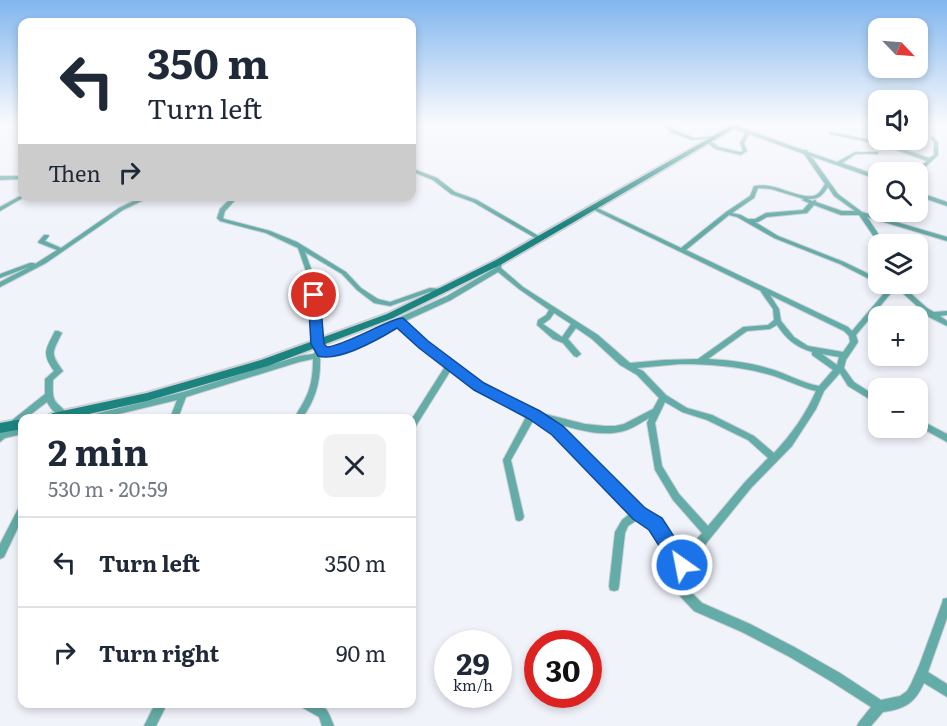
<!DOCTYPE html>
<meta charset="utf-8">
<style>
body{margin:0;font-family:Literata,serif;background:#f2f2f3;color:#1f2937;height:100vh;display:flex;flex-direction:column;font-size:22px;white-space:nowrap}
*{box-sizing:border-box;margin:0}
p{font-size:20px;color:#747a83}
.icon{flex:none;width:33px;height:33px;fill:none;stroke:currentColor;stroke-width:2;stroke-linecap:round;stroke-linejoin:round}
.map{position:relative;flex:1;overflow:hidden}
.drawer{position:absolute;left:18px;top:414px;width:398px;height:294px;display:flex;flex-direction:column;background:#fff;border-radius:12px;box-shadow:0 3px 9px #0003}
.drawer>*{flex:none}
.banner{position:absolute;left:18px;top:18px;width:398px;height:183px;border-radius:12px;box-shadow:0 3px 9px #0003;background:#fff;color:#1f2937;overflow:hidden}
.needle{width:39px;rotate:115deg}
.tools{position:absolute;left:868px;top:18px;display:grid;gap:12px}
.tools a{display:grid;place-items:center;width:60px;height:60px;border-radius:12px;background:#fff;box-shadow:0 3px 9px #0003;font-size:30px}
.speed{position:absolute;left:434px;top:630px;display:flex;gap:12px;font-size:30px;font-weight:700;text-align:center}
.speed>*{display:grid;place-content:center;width:78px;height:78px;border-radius:50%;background:#fff;box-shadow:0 3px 9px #0003;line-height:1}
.speed small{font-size:15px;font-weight:400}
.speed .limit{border:9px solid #d22;background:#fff;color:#111}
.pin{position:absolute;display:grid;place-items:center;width:51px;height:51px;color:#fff;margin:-26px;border:3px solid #fff;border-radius:50%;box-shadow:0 2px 6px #0007}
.me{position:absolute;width:66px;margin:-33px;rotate:327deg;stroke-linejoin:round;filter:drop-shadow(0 0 4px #0008)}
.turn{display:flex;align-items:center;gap:21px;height:126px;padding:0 30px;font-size:27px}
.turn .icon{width:78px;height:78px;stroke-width:2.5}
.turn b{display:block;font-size:42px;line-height:51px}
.then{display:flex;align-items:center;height:57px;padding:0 30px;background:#0003;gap:12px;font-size:22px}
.round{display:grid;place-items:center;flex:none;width:63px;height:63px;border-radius:12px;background:#f2f2f3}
.head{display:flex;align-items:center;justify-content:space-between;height:102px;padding:0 30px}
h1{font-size:36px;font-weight:700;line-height:45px}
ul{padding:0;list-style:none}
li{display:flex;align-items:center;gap:18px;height:90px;padding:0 30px;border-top:2px solid #e0e1e3}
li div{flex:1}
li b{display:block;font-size:22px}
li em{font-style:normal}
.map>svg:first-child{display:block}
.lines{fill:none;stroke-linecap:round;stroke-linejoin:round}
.street-casing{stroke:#cdcfd6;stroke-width:2}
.secondary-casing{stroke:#cdcfd6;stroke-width:4}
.street{fill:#63aca7;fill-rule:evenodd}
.secondary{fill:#1c847f;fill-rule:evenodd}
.route{fill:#1a73e8;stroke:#114b97;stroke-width:1.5}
</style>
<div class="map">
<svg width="947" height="726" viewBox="0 0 947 726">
<rect width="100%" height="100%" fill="#f1f3fb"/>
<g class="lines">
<g class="street-casing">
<g id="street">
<path d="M664,123H668L674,130L694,138L716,136L718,137L716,138L692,140L670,132Z"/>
<path d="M731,126L750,130V131L803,150H807L808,152L837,162L855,152H878V154H856L842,163L879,176V180L811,156L838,194L862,212L947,237V241L867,217L885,244H879L859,215H841L814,205L807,213L767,217L758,222H755L778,236L844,262L879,279V284H881H879L840,264L774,238L737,217L729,215L686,250L848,327L852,331L892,284H900L927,308L934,312L947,311V315L940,316L947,321V326L929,317L896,287L856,335L858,342L846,360L844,368L854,382L879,398V405L848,386L840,373L824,391L816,409L792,446L751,488L687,567L689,590L702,603L750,624L796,648L840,673L881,700L900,696L907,691L911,684L919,666L942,603L943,599L947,598V618L928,672L947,684V697L924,683C915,703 905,709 883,712L871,726H857L859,722L871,707L832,682L788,656L742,632L694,611L680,596L679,592L677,566L654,530L639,519L628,526L625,533L619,586L618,590L614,591L610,590L609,586L615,532L622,520L632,512L564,440L546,425L534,419L511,460L524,517L522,520L519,521L516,520L503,460L527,415L476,389L451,370L414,429L411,430V420L446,365L421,346L398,324C373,340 348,352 320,357C321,380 316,400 302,418H294C308,396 313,386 313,359L299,362L186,397L178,418H170L177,400L102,418H87L88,416L91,415L183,392L299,356L313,354L316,351L319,352L314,344L307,274L298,248L266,233L220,221L217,218L220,209L233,196H239L225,211L223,218L224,219L270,231L297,242L346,272L361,288L378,299L390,302L430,288L443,289L446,291L443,293L430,292L390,306L374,303L357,290L342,274L305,252L313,274L322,344L326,351L336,349L374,332L396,319L447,296L495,268L496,262L499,260L502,262L501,268L523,287L598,335L630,363L663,360L698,359L743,327L768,325L774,320L773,309L761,292V291L590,208L595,207L681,248L726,212L750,196L754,186C761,185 767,185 774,187C784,189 806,200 816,195C820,193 823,187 825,184L804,154L749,134L744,143L747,151L741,155L715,149L705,141L709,140L719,147L740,152L743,151L740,143L745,133L731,128ZM828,187L834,196L855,211H842L816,202V200L812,201L808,199C819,199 822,196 828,187ZM758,188L771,189L804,199L802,200L809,203L803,210L766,213L755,219H748L741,215L732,213L754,198ZM498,272L519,289L549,310L546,315L538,320L537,325L553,339L563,343L574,356L577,357L581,354L568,339L576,328L592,339L620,365L637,375L659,398L653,409L624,424L615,426H605L585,424L545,414L542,415L482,385L427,342L403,322L451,300ZM770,295L844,331L849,336L850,342L843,352L808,346L794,337L781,321L779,309ZM554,313L571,324L562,337L543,324L550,319ZM777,325C786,339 796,347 812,352V355L833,370L819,386C803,383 789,375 774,370C753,363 730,360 708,359L747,331L770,329ZM822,354L839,357L837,365ZM680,364C708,364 736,366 763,373C782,377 798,387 816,391C806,414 791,435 774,453L754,436L712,415L687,408L666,395L643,371L637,368ZM665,402L682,412L707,420L748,440L768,458L745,482L708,526L679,494L662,466L655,423ZM649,418L647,423L655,470L673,500L702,533L682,557L660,524L642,510L570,436L555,423C578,430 604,438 627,430C635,427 642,422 649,418Z"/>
<path d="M830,132L885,143L929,158L934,155V142L931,138L933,137L938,142V155L922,170L905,172V171L918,168L927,161L882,145L830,134Z"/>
<path d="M411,168L437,178L455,192L477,200L542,238L541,239H537L473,202L451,194L433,180L411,171Z"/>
<path d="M0,176H22V179L0,180Z"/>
<path d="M918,192L947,202V206L918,196Z"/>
<path d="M22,195V196H26L0,211V207Z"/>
<path d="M144,196H152L123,210L46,263L0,287V282L29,267L0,278V274L30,263H34L35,264L57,250L39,243L38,242L44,235H48L49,236L45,241L61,248L119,208Z"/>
<path d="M55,331H58L62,333C52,353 50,353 63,371L53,380C52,406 55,399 70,416L68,418C59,418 51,410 47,402L26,418H22V421L12,430L22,428V434L5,438L0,442V432L6,425L45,394V379L54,371C41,353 46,349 55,331Z"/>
<path d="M918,419L947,434V442L918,426Z"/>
<path d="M22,506V519L4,557L0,559V544L19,507Z"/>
<path d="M155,704H167L156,726H144Z"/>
<path d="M301,704C324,702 326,705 334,726H322L319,717L303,708Z"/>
</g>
</g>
<g class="secondary-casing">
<g id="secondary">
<path d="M736,123H743L502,264L393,318L268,366L147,401L71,418H47L49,415L53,413L147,393L261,360L387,314L496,260Z"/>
<path d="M22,419V429L0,433V423Z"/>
</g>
</g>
<use href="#street" class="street"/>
<use href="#secondary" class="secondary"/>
</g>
<linearGradient id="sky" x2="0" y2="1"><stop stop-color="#81b6ee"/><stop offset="0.55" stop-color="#f9fafd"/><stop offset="1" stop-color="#f9fafd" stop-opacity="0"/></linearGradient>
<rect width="947" height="224" fill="url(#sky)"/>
<path class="route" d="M314,291L320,295L324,344L327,347C347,345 394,316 403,318L428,341L484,383L540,411L563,426L645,508L662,518L688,558L691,565L688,571L682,574L675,571L649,530L633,519L552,435L529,419L474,390L419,348L397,328C379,339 340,362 318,356L311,344L308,295Z"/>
</svg>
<div class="tools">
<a><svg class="needle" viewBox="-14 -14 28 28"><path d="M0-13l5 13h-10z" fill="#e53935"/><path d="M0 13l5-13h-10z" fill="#747a83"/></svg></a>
<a><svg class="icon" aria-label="sound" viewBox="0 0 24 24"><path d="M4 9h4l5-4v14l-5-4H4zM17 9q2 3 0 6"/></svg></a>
<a><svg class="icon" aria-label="search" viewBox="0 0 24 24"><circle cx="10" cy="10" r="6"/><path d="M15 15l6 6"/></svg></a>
<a><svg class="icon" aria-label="layers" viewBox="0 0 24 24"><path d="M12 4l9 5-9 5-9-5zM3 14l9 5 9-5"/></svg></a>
<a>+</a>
<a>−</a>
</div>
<div class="speed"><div>29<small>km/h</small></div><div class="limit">30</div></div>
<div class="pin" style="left:314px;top:295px;background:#d93025"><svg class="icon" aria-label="arrive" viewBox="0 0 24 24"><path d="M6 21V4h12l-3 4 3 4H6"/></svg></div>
<svg class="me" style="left:682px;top:565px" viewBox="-20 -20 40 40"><circle r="17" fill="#1a73e8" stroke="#fff" stroke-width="3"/><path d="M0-11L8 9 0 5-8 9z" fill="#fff"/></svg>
<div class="banner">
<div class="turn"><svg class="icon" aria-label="left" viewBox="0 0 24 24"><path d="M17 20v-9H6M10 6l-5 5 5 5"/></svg><div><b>350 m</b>Turn left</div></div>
<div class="then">Then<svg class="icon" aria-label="right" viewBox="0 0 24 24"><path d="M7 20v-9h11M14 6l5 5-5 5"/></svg></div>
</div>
<section class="drawer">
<div class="head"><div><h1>2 min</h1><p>530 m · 20:59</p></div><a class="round"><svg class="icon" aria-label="close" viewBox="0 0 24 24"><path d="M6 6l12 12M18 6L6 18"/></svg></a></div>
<ul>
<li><svg class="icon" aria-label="left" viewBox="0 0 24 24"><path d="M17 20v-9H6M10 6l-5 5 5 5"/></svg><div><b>Turn left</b></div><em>350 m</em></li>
<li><svg class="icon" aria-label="right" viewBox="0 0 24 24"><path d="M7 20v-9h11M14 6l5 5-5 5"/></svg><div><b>Turn right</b></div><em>90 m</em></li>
</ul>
</section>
</div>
